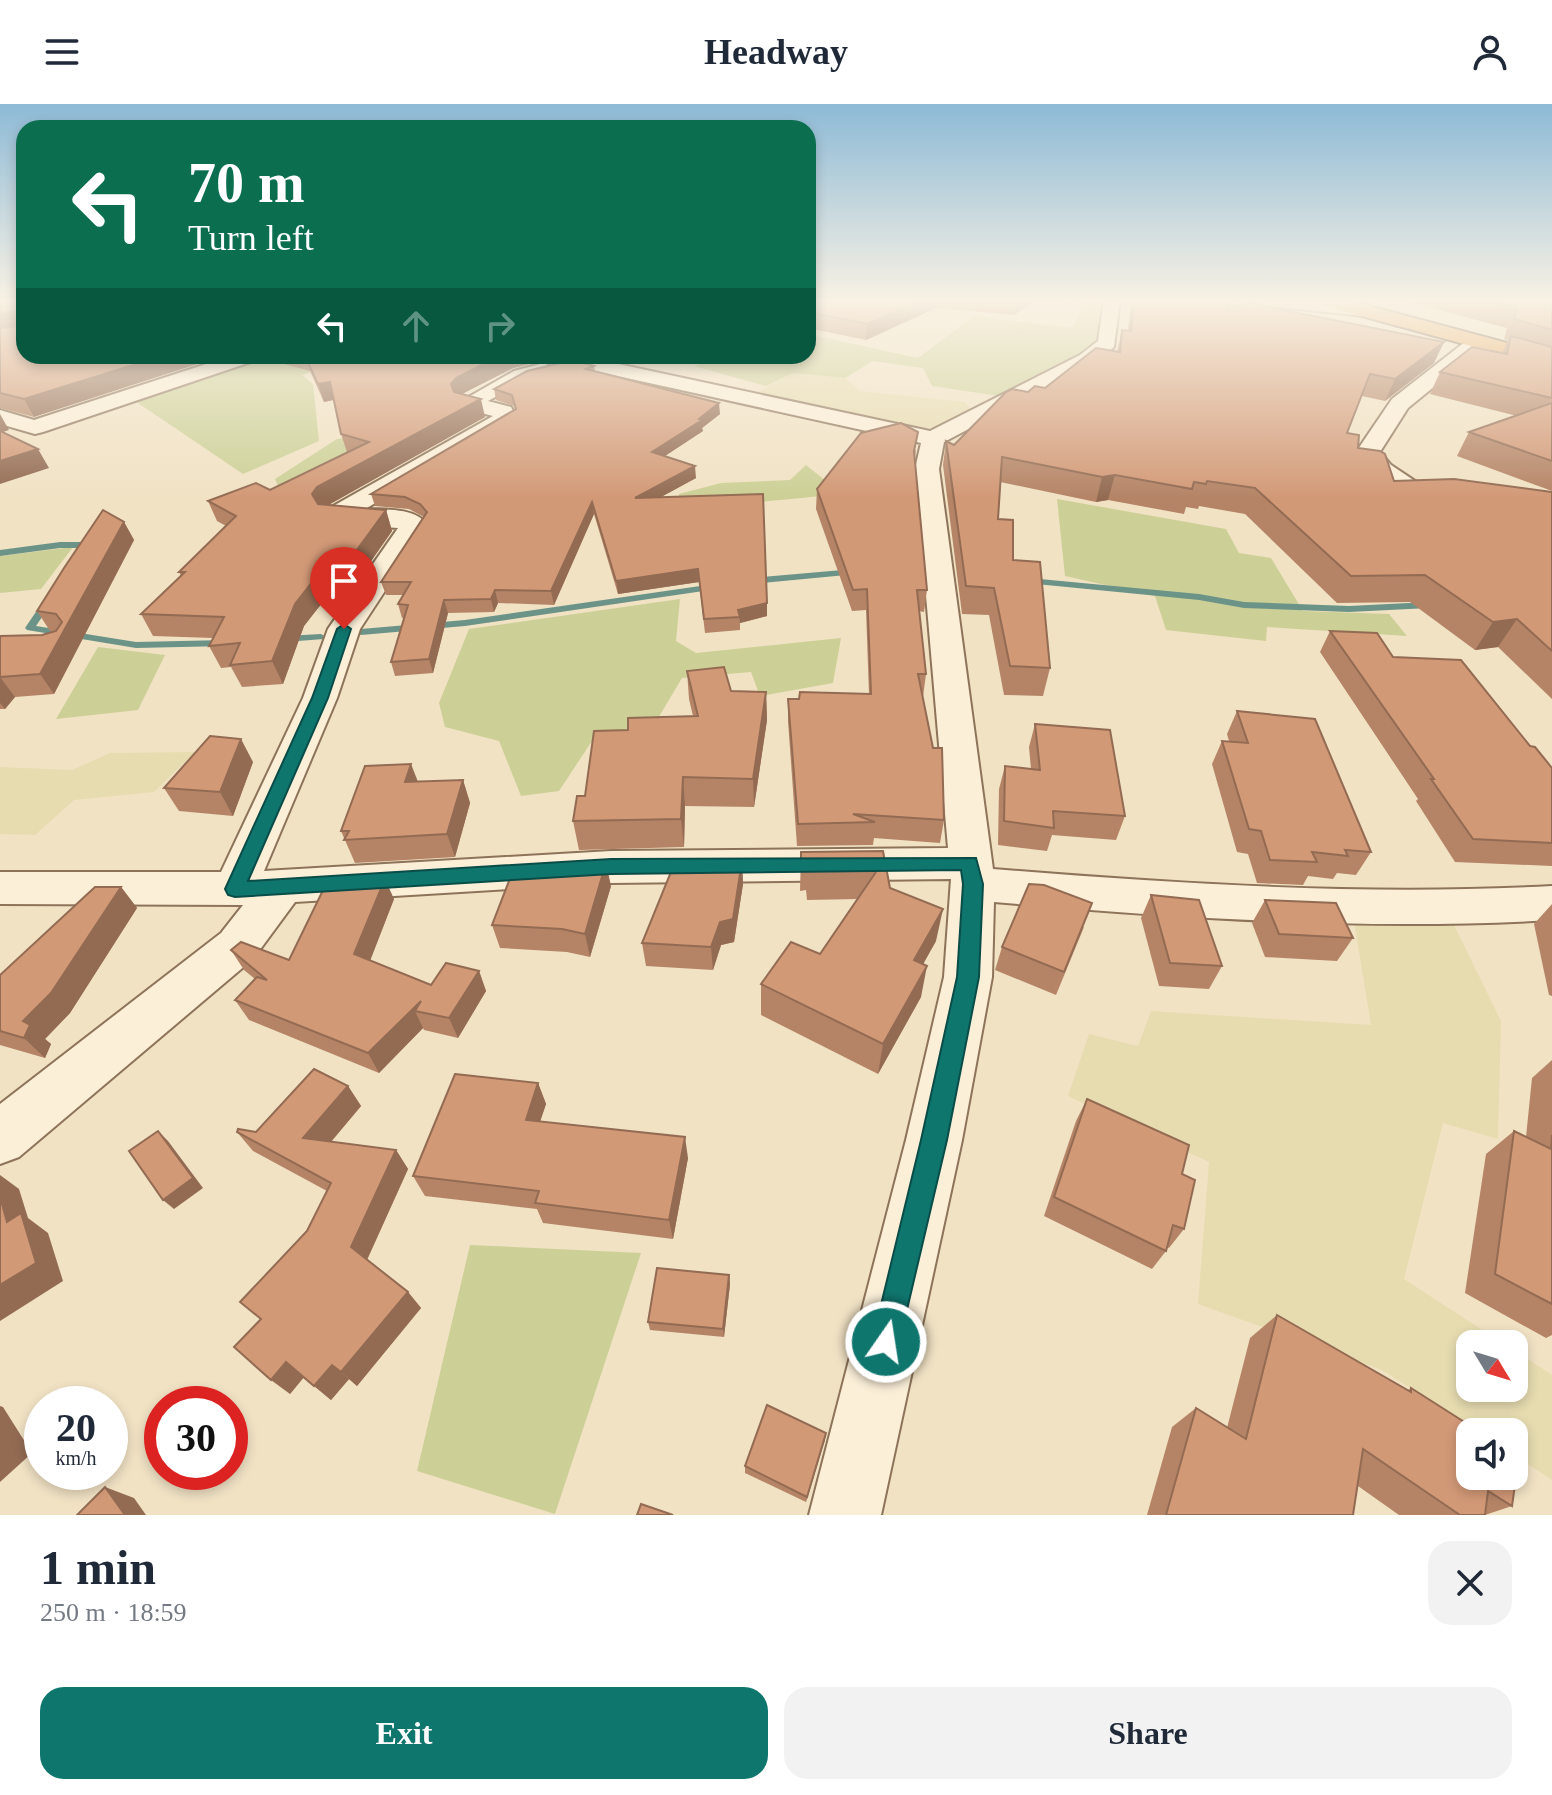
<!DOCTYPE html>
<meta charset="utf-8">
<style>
body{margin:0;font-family:"Times New Roman",serif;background:#f2f2f3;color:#1f2937;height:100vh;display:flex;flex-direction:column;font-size:30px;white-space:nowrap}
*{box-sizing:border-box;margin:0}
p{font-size:26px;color:#747a83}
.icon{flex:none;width:44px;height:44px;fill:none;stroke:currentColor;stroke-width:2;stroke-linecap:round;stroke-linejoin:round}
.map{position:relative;height:1411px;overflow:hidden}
.side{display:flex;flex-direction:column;background:#fff;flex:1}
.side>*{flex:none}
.banner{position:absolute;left:16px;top:16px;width:800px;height:244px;border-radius:24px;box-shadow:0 4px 12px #0003;background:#0b6e4f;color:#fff;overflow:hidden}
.needle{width:52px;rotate:128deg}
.controls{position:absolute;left:1456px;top:1226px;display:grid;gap:16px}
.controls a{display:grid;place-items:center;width:72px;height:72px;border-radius:16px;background:#fff;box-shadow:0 4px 12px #0003;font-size:40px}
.speed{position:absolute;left:24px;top:1282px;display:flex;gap:16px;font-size:40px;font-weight:700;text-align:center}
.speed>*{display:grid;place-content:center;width:104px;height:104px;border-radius:50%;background:#fff;box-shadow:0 4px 12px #0003;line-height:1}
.speed small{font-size:20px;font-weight:400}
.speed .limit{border:12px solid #d22;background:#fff;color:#111}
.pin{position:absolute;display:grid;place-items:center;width:68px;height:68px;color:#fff;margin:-82px -34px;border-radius:50% 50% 50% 0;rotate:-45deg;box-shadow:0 0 8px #0007}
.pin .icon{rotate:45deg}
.me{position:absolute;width:88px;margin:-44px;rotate:13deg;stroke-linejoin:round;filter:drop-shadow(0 0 6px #0008)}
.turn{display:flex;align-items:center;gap:28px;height:168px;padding:0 40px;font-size:36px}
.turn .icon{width:104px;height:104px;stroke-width:2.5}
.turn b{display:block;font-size:56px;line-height:68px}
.lanes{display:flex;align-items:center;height:76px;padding:0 40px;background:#0003;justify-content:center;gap:40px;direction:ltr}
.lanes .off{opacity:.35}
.round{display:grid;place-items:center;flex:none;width:84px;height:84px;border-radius:24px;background:#f2f2f3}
.headline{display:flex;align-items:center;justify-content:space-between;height:136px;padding:0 40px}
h1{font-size:48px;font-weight:600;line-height:60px}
.action{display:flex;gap:16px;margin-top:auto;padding:16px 40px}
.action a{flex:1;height:92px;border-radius:24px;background:#0f766e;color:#fff;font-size:32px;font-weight:600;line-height:92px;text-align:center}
.action a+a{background:#f2f2f3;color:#1f2937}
header{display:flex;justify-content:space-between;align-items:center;height:104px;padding:0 40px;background:#fff;font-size:36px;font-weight:600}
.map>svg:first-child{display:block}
.farmland{fill:#e7dcb0}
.green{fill:#ccd096}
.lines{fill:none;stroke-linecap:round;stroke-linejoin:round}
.stream{fill:#6c9388;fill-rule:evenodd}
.minor-casing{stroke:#8d7359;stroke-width:4}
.highway-casing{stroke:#5b412d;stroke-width:4}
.minor{fill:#fbefd8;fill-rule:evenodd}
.highway{fill:#e69e4f;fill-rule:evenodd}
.wall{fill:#b58466}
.shaded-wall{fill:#936b53}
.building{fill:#d29977;stroke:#936b53;stroke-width:2}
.route{fill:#0f766e;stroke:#0a4d48;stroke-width:2}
</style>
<header><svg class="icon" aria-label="menu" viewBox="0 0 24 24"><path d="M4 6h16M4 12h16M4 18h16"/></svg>Headway<svg class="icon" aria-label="person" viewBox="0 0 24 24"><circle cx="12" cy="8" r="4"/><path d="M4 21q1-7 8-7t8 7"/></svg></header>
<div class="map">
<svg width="1552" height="1411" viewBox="0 0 1552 1411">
<rect width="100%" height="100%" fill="#f1e2c4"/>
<g class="farmland">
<path d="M793,269L845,274L860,287L965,298L971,305L941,322L915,325L753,291Z"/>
<path d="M195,648L154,688L74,696L35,731L0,730V663L72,666L110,649Z"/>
<path d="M1354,817L1454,821L1501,917L1498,1035L1443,1019L1404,1175L1504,1240H1470V1284H1514V1246L1552,1271V1376L1514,1351V1328H1478L1382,1266L1198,1200L1209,1058L1068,992L1089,930L1138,942L1151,907L1371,921Z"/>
</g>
<g class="green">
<path d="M1085,196H1104L1096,237L1078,252L999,292L932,282L923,264L873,257L845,274L793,269L766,282L694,262L722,252H808V230L918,254L974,212L1072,224Z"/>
<path d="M267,252H354L302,271L313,280L319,337L243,370L135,297Z"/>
<path d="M399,327L280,387L275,375L337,335Z"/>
<path d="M806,361L842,390L679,406V390L721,379L790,376Z"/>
<path d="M1057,395L1226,425L1239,449L1271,454L1303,507L1389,510L1407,532L1267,523L1266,537L1166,526L1155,492L1065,472Z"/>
<path d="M73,443L41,485L0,489V452Z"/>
<path d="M680,495L676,537L696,549L841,534L833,579L760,592L751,568L682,574L657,616L592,637L559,687L521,692L499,637L445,623L439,599L469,525Z"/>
<path d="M98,543L165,551L138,606L56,615Z"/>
<path d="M470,1141L641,1149L555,1410L417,1367Z"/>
</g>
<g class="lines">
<g class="stream">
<path d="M60,438H84L88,441L82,451L79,452L75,449L78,444H60L0,452V446Z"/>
<path d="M854,465L858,468L857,470L752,480L748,477L752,474Z"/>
<path d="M1029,474L1199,490L1244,498L1349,502L1429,498L1434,501L1429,504L1349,508L1244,504L1199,496L1026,479V475Z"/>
<path d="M714,480L717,481V485L465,522L361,531L356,528L361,525L465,516Z"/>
<path d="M47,495L52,498L36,522L136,538L226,536L231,539L226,542L136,544L27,526L25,524L44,496Z"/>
<path d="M321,530L326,533L324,535L285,538L280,535L285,532Z"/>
</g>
<g class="minor-casing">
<g id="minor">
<path d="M1104,196H1120L1114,243L1094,259L944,338L939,365L993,765C1179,780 1365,792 1552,782V816C1366,827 1180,814 994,798L992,873L962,1036L881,1411H809L906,1036L944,873L951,775L611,779L295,798L253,855L19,1053L0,1060V1000L221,829L243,801L0,800V768H221L303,594L328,525L398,424L335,420L326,418L322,412L326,406L493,312L461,304L458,299L514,267L544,259L554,265L551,269L528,275L488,297L511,303L517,314L514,319L365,405C385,406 415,403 428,421L360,525L337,594L264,767L611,747L948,744L915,365L921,339L554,258L544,252H581L930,327L1080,251L1098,237Z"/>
<path d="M1252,196C1275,196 1357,193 1372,207L1363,212L1260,201Z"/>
<path d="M1477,232L1484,234L1486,238L1484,242L1408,304L1380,348L1391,361L1418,379L1552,398V414L1402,391L1373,371L1356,348L1392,295L1470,234Z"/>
<path d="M231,252H260L257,256L43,328L35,330L0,320V306L34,316Z"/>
</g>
</g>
<g class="highway-casing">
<path id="highway" d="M1316,196H1347L1552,251V264L1318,200Z"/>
</g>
<use href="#minor" class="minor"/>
<use href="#highway" class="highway"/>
</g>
<g class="wall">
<path d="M0,196H24L34,313L0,304Z"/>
<path d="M808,196H1035L1014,211L936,204L866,236L808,224Z"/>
<path d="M1036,196H1075L1073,199Z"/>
<path d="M1131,196H1230L1228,205L1434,259L1385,297L1362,292L1347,329L1358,344L1394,377L1552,388V595L1498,543L1475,546L1410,498L1337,499L1245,410L1199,402L1198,405L1186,403L1184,410L1108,396L1096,398L1000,378L998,415L1050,564L1043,592L1004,591L989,511L962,510L943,361L946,337L954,341L1028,288L1045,284L1117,248L1122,226L1128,227Z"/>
<path d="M1401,196H1552V387L1457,352L1469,328L1517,312L1430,290L1440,268L1502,249L1508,236L1504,235L1507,224Z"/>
<path d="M261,252H543L544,256L513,264L462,290L485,313L328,401L386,406L392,427L348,490H329L304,522L283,580L242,583L231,563L221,564L209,542L213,534L153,532L141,510L181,472L179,468L226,422L217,417L208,397L270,386L347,348L341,330L334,296L324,298L310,267L262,254Z"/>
<path d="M594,262L595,267L720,310L702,324L703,327L664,352L696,374L661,393L767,512L740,519V526L705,529L699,478L618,490L594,410L554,501L498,499L494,508L448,509L433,569L395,572L391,558L404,514H402L398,500L403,491H386L381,478L424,413L409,405L375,402L371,390L515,306L514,302L496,296L494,285Z"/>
<path d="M916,346L915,353L927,486L924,508L919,507L926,570L923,593L944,716L940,739L874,734L873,741L797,742L788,617V595H799L869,590L866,506L852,507L816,405L817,385Z"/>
<path d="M124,418L134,436L54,590L15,593L5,605H0V532L42,531L54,527H50L37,507Z"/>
<path d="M1330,527L1393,553L1530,642L1552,664V762L1455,758L1416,697L1418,695L1320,548Z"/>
<path d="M687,567L731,587L766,588L767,616L754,703L685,702L684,743L579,746L573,717L585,692L693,612L689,595Z"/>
<path d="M1237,607L1371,748L1356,771L1337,769L1333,775L1308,772L1303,781L1257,779L1248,750L1237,748L1212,660L1222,637H1229L1227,630Z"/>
<path d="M1035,620L1125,712L1116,736L1052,731L1047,747L998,741L999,685L1005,662L1031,665L1029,643Z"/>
<path d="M253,658L233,712L179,707L164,684Z"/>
<path d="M463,676L470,699L455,753L355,759L341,727L418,678Z"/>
<path d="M883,747L890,784L936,837L923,860L921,893L878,970L761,911V880L820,850L858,795L807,796L806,786L800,787L801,748Z"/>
<path d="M742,757L743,780L734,838L721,841L713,866L646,862L642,839Z"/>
<path d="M611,782L590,853L567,848L500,844L492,821Z"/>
<path d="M121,783L137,804L70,909L45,935L51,940L45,954L0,941V871Z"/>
<path d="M1151,791L1222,862L1209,885L1159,882L1141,814Z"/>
<path d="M394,795L370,856L431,881L479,867L486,887L458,934L424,926L423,924L379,969L249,916L235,896L255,875L244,866L231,846L289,856Z"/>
<path d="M1265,796L1353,834L1337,857L1265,853L1252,819Z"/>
<path d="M1552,800V892L1549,891L1534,820Z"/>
<path d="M1084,823L1056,891L995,866L1002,843Z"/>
<path d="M1552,956V1231L1546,1234L1465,1189L1486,1050L1514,1027L1526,1033L1532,974Z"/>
<path d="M538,979L546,1000L540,1017L688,1054L673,1135L543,1119L537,1105L425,1092L413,1072Z"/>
<path d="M348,982L361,1002L331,1038L396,1046L408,1065L367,1156L408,1188L421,1204L357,1282L349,1275L331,1296L304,1273L290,1290L260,1215L327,1087L253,1047L237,1028H256Z"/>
<path d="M1087,995L1182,1070L1184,1125L1169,1144L1167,1143L1166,1147L1152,1165L1044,1112L1076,1017Z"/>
<path d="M729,1171L730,1180L724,1233L650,1226L648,1218Z"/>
<path d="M1277,1211L1408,1286L1411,1284L1512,1402L1485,1411H1399L1358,1382L1353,1411H1147L1172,1323L1196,1304L1227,1324L1250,1234Z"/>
<path d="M826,1329L806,1398L745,1369V1362Z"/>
</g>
<g class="shaded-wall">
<path d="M922,196H937L936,204L866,236L867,220Z"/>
<path d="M1017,196H1035L1014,211Z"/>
<path d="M18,206L24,222L0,226V209Z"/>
<path d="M1444,238L1434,259L1385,297L1395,275Z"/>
<path d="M162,252H222L34,313L24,295Z"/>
<path d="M500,252H543L544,256L513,264L460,291L455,297L451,280L456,274Z"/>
<path d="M330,278L336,295L324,298L318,280Z"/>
<path d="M481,295L485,313L325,403L320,410L312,390L317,383Z"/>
<path d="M719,299L720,310L702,324L703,327L653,360L652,348Z"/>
<path d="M0,310L9,326L0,329Z"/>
<path d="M38,345L49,364L0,380V357Z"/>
<path d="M695,362L696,374L637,406L635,394Z"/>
<path d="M1115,371L1108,396L1096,398L1102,373Z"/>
<path d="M592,398L594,410L554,501L551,487Z"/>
<path d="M386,406L392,427L348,490L340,469Z"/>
<path d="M124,418L134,436L54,590L40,570Z"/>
<path d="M698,465L699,478L618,490L616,477Z"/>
<path d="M320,468L329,490L304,522L283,580L272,557L295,500Z"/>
<path d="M495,486L498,499L494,508L491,495Z"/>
<path d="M444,496L448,509L433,569L429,555Z"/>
<path d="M767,499V512L740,519L738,506Z"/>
<path d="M1517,515L1498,543L1475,546L1493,518Z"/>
<path d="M0,573L15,593L5,605L0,599Z"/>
<path d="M766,588L767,616L754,703L753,675Z"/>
<path d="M241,635L253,658L233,712L220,688Z"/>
<path d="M411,660L420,683L405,678Z"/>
<path d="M683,673L685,702L684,743L681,715Z"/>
<path d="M463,676L470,699L455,753L447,730Z"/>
<path d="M742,757L743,780L734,838L721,841L713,866L711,843Z"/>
<path d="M606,759L611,782L590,853L585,830Z"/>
<path d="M385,775L394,795L365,870L354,850Z"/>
<path d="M121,783L137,804L70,909L45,935L51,940L45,954L24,934L23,917Z"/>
<path d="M943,805L936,837L908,887L914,856Z"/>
<path d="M927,862L921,893L878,970L883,940Z"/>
<path d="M479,867L486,887L458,934L449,914Z"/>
<path d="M421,897L415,907L423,924L379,969L368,949Z"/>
<path d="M538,979L546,1000L534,1036L526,1016Z"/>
<path d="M348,982L361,1002L318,1053L303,1034Z"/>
<path d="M158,1027L168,1037L203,1084L174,1105L163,1096Z"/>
<path d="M685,1033L688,1054L673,1135L669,1116Z"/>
<path d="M396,1046L408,1065L365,1160L351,1143Z"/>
<path d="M0,1071L19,1085L28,1114L48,1129L63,1177L0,1217V1181L7,1118L0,1093Z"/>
<path d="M729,1171L730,1180L724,1233L723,1225Z"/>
<path d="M408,1188L421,1204L357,1282L341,1268Z"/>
<path d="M286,1258L304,1273L290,1290L271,1276Z"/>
<path d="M332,1261L349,1275L331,1296L314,1282Z"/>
<path d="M0,1302L3,1303L32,1349L0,1378Z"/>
<path d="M826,1329L825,1336L806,1398L807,1393Z"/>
<path d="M105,1383L134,1394L146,1411H125Z"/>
</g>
<g class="building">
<path d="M0,196H24V252H162L24,295L0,289V224L18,222V206L0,209V203L7,202L0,201Z"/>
<path d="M808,196H922L867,220L808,208Z"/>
<path d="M1134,196H1230L1228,205L1249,199L1444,238L1395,275L1370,270L1347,329L1359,331L1358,344L1380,347L1385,350L1394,377L1454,375L1552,388V547L1517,515L1493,518L1425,471L1351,472L1255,384L1207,377L1206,380L1194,378L1192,385L1115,371L1102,373L1002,353L998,415L1013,416V456L1040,458L1050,564L1010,562L994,484L966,482L946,337L954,341L1006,288L1012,285L1028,288L1035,282L1045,284L1096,244L1120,248L1122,226L1131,227Z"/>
<path d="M1484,196H1552V226L1514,215L1517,204Z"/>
<path d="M1511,232L1552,243V294L1440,268L1472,243L1507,250Z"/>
<path d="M305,252H500L456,274L451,280L454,288L481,295L317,383L312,390L318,400L386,406L340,469L320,468L295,500L272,557L230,561L240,539L209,542L224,513L141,510L185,468H179L236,412L208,397L256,379L270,386L369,338L341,330L330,278L318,280Z"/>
<path d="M573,256L594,262L586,265L719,299L699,315L702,316L652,348L695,362L635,394L763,390L767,499L738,506L740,513L704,515L698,465L616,477L592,398L551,487L495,486L491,495L444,496L429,555L391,558L408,501L398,500L411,478H381L427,408L420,400L405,393L371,390L516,305L512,291L494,285L527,267Z"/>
<path d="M1552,299V357L1469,328Z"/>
<path d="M901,319L918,328L914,347L927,486H917L926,570H918L933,644H942L944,716L853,710L875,718L798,720L788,595H799L800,588L871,590L867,485L853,486L817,385L861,329Z"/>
<path d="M0,327L38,345L0,357Z"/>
<path d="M103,406L124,418L40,570L0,573V532L42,531L56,527L62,518L56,510L37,507L64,464Z"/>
<path d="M1330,527L1377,529L1393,553L1461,556L1530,642L1535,643L1552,664V739L1473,735L1431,675H1434Z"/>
<path d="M724,563L731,587L766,588L753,675L683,673L681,715L573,717L577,692H585L594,627L628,626V614L698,612L687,567Z"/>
<path d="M1237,607L1315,615L1371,748L1345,746L1348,752L1312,748L1317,758L1270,756L1261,727L1249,725L1222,637L1248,639Z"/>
<path d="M1035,620L1110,626L1125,712L1053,707L1054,724L1004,717L1005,662L1040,666Z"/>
<path d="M210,632L241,635L220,688L164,684Z"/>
<path d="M411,660L405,678L463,676L447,730L344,736L349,727H341L365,662Z"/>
<path d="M883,747L890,784L943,805L914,856L927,862L883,940L761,880L791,838L820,850L880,762L808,765L807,755H801V748Z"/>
<path d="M742,757L733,815L720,818L711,843L642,839L675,758Z"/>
<path d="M606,759L585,830L562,825L492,821L514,764Z"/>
<path d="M385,775L354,850L431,881L446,859L479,867L449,914L415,907L421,897L368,949L235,896L257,873L267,876L231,846L241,838L289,856L327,778Z"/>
<path d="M1029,780L1044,781L1092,799L1064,868L1002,843Z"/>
<path d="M95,783H121L51,889L23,917L30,921L24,934L0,927V871Z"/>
<path d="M1151,791L1199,796L1222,862L1170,859Z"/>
<path d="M1265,796L1336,799L1353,834L1279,830Z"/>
<path d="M314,965L348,982L303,1034L396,1046L351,1143L408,1188L341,1268L332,1261L314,1282L286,1258L271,1276L234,1243L261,1215L240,1198L307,1127L331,1079L237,1028L238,1025L256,1028Z"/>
<path d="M455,970L538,979L526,1016L685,1033L669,1116L535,1099L539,1087L413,1072Z"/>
<path d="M1087,995L1189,1041L1182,1070L1195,1076L1184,1125L1173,1121L1166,1147L1054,1093Z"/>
<path d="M158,1027L193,1074L163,1096L129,1047Z"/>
<path d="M1514,1027L1551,1045L1552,1031V1200L1495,1170Z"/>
<path d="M0,1093L7,1118L21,1109L36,1159L0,1181Z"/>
<path d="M657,1164L729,1171L723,1225L648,1218Z"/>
<path d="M1277,1211L1411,1288V1284L1480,1328H1470V1372H1514V1350L1519,1353L1512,1402L1488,1387L1485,1411H1460L1363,1345L1353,1411H1166L1196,1304L1246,1335Z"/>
<path d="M767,1301L826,1329L807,1393L745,1362Z"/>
<path d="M105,1383L125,1411H77Z"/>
<path d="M641,1400L673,1411H637Z"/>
</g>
<linearGradient id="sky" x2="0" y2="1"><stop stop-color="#8dbad6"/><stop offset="0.5" stop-color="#f9f2e4"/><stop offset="1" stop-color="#f9f2e4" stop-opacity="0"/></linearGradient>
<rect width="1552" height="394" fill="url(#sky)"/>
<path class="route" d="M344,520L351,525L328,594L248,777L611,755L976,754L983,780L979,873L947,1036L897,1248L886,1253L876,1248L872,1238L921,1036L957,873L963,780L961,766L611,770L235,793L228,791L225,785L312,594L337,525Z"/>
</svg>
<div class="controls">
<a><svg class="needle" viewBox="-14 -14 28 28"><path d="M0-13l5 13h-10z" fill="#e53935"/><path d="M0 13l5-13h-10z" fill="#747a83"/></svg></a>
<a><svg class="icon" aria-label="sound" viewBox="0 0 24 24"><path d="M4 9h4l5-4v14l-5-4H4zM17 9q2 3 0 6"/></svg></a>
</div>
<div class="speed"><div>20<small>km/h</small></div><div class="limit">30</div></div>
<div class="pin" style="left:344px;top:525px;background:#d93025"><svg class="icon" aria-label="arrive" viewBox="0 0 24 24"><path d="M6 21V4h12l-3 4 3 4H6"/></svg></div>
<svg class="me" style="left:886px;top:1238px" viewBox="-20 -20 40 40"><circle r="17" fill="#0f766e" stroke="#fff" stroke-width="3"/><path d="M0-11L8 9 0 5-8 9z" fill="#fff"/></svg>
<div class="banner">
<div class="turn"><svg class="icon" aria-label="left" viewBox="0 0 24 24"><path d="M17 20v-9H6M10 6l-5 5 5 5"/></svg><div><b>70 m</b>Turn left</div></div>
<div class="lanes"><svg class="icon" aria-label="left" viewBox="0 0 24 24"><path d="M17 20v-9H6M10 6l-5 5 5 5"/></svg><svg class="icon off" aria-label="ahead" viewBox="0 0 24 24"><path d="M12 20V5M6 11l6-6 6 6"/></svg><svg class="icon off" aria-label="right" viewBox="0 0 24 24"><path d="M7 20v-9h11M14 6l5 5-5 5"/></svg></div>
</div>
</div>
<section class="side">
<div class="headline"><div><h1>1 min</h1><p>250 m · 18:59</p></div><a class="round"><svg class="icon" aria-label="close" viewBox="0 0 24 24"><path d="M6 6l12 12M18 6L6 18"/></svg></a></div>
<div class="action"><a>Exit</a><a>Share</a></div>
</section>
